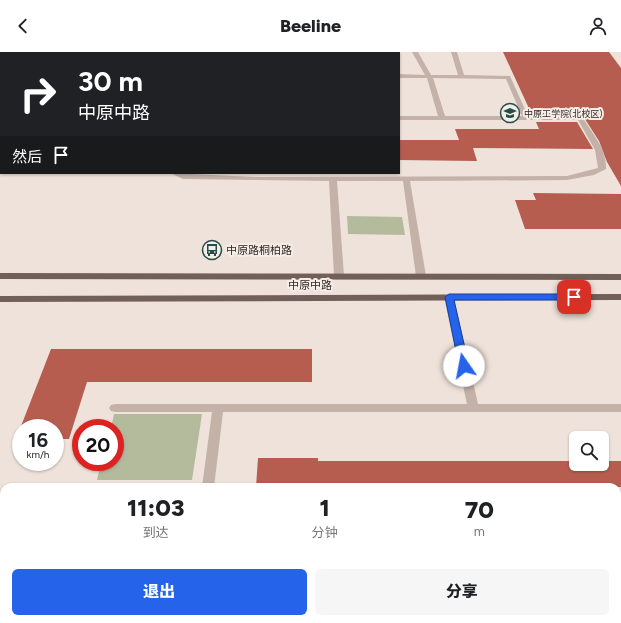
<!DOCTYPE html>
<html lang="zh">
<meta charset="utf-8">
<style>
body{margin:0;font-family:Figtree,"Noto Sans SC",sans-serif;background:#f6f6f6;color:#202124;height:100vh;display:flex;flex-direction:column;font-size:15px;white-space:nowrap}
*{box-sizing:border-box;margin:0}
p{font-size:13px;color:#757577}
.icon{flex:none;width:22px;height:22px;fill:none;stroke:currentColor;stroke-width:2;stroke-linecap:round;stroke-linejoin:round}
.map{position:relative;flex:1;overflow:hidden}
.panel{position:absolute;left:0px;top:431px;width:621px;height:140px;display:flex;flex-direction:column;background:#fff;border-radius:12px 12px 0 0;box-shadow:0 1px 3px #0004}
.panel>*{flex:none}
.banner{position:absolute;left:0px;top:0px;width:400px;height:122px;box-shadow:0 1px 3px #0004;background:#202124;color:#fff;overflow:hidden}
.fabs{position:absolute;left:569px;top:379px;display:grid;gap:8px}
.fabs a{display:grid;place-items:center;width:40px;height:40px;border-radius:6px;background:#fff;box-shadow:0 1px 3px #0004;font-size:20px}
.speed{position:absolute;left:12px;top:367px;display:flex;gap:8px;font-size:20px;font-weight:700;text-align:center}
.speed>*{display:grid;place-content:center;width:52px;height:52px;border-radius:50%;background:#fff;box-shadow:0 1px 3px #0004;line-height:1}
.speed small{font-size:10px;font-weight:400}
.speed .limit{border:6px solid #d22;background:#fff;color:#111}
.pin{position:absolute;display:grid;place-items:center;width:34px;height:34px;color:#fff;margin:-17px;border-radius:8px;box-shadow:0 2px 6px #0006}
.me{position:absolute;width:44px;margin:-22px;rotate:348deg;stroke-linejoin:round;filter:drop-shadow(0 0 3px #0008)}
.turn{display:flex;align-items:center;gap:14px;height:84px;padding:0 12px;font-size:18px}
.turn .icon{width:52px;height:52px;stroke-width:2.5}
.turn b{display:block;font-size:28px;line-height:34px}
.then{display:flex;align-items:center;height:38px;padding:0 12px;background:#0003;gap:8px;font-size:15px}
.eta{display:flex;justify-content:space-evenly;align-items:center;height:68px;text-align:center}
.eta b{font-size:24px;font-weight:800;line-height:28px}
.primary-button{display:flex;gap:8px;margin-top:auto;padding:8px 12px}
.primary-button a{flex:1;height:46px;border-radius:6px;background:#2563eb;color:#fff;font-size:16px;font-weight:800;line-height:46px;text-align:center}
.primary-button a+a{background:#f6f6f6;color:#202124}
header{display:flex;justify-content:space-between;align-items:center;height:52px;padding:0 12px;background:#fff;font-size:18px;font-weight:800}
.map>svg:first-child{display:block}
.green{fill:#b4bb9d}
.building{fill:#b65d50}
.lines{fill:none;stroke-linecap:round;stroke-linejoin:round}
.service{fill:#c4b1a8;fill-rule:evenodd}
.primary{fill:#725f5a;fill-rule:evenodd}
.route{fill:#2563eb;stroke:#184099}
.labels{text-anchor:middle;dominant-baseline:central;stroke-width:4;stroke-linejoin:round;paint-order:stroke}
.far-poi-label{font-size:9px;fill:#322927;stroke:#f6ede6;text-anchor:start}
.poi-label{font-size:11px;fill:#322927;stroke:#f6ede6;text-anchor:start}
.street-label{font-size:11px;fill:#322927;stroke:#f6ede6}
</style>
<header><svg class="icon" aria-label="back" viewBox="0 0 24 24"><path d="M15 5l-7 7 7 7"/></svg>Beeline<svg class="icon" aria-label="person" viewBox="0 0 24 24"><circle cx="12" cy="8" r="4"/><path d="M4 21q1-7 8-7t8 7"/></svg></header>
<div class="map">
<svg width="621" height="571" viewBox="0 0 621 571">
<rect width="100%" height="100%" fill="#eee2da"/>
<g class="green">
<rect x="170" y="0" width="169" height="1"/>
<path d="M347,164L402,165L405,183L348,182Z"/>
<path d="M114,362H202L192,428H97L101,410H115V376H111Z"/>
<path d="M4,493V567H176L175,571H0V504Z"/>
</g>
<g class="building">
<path d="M503,0H609L621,16V134L607,110L599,89L583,64L532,63Z"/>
<path d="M536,70H577L593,97L473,96L477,109L399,108V88H459L455,77H539Z"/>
<path d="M533,141L621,142V177H525L515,148H536Z"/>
<path d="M51,297H312V330H87L69,387H55V376H21V387H16Z"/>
<path d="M258,406H318V409H576V412H602V409H621V435H256Z"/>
</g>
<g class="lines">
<g class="service">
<path d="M353,0H359L360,1H354Z"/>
<path d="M412,0H418L431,23H458L451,0H457L464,23L510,24L528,64L582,65C592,80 607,98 606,117L594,123L567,128L410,129L426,224L421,227L416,224L403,129H337L344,224L339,227L334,224L329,129L183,127L170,121L258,125L567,124L598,116L595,98L578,68H399V64H438L427,26H399V22L425,23ZM433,26L506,27L522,64H445Z"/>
<path d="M449,242L454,245L478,352H621V360H223L214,435H202L212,360H115L111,359L109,356L111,353L115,352H467L444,245Z"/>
<path d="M617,562H621V571H185L184,569L185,567H617Z"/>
</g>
<g class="primary">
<path d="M0,66H1L0,72Z"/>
<path d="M0,221L621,222V228L0,227Z"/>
<path d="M621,242V248L0,250V244Z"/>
</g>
</g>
<path class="route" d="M449,242H574L578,245L574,248H454L469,314L464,318L459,314L445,245Z"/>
<defs>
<g id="university-ring" transform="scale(1)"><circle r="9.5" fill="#f6ede6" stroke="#224e4b" stroke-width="1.5"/><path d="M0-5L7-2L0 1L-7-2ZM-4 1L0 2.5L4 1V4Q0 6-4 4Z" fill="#224e4b"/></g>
<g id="bus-ring" transform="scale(1)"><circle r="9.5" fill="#f6ede6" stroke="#224e4b" stroke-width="1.5"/><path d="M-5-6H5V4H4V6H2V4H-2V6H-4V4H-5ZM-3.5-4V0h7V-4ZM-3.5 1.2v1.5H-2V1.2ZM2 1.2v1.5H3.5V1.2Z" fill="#224e4b"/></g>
</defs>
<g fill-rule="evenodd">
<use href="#university-ring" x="510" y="61"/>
<use href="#bus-ring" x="212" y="198"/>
</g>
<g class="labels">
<g class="far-poi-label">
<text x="524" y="61">中原工学院(北校区)</text>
</g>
<g class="poi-label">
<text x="226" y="198">中原路桐柏路</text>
</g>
<g class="street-label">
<text x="310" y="233">中原中路</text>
</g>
</g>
</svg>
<div class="fabs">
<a><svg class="icon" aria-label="search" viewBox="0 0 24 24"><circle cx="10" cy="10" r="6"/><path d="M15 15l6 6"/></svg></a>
</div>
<div class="speed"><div>16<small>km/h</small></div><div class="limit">20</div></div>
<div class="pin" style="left:574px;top:245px;background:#d93025"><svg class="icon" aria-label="arrive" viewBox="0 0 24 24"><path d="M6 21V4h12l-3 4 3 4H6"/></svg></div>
<svg class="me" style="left:464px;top:314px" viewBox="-20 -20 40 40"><circle r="19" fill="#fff"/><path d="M0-13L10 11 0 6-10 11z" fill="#2563eb"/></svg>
<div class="banner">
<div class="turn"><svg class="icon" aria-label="right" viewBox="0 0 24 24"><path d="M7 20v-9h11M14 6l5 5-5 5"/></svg><div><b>30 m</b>中原中路</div></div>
<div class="then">然后<svg class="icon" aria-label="arrive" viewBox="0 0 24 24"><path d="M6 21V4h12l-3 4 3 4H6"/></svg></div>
</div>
<section class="panel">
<div class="eta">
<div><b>11:03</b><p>到达</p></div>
<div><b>1</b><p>分钟</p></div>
<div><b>70</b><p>m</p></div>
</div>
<div class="primary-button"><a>退出</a><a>分享</a></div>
</section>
</div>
